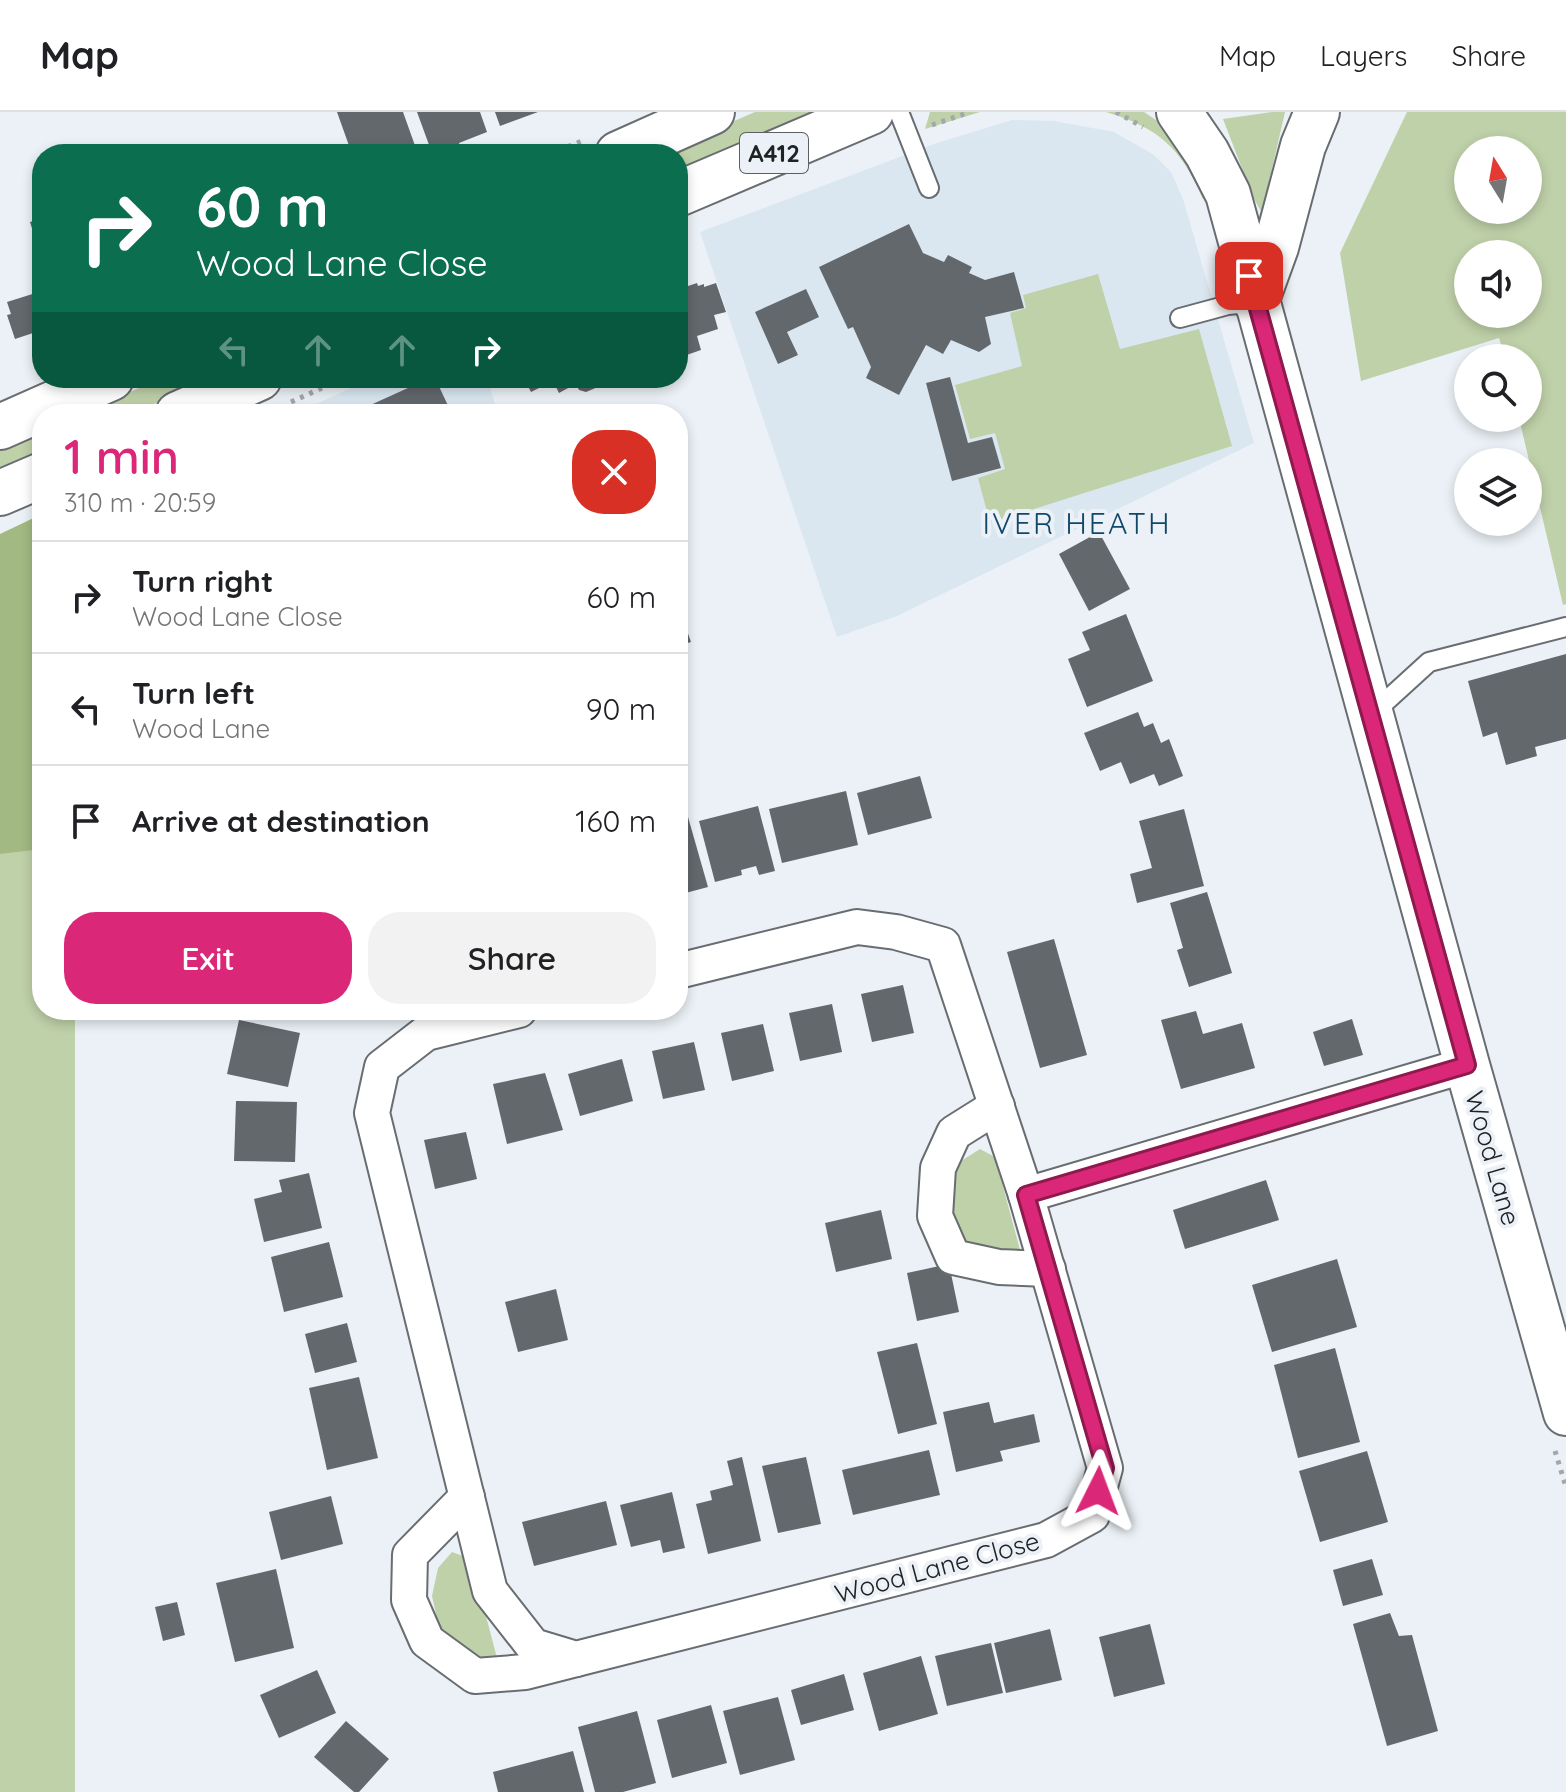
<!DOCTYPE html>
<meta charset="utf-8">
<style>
body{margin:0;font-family:Quicksand,sans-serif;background:#f2f2f2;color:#202124;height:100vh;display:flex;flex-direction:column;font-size:30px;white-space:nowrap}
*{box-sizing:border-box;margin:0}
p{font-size:26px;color:#757577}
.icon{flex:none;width:44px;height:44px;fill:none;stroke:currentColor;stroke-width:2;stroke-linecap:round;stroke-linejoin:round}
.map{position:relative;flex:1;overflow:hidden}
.sheet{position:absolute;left:32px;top:292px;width:656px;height:616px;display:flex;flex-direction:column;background:#fff;border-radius:32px;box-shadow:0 4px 12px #0003}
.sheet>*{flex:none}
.guide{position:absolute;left:32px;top:32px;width:656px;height:244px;border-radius:32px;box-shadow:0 4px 12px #0003;background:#0b6e4f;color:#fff;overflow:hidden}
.needle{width:52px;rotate:349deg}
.controls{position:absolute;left:1454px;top:24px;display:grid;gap:16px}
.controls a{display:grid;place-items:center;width:88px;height:88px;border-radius:50%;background:#fff;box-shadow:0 4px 12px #0003;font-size:40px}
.pin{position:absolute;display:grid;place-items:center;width:68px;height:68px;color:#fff;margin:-34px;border-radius:16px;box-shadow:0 4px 12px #0006}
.me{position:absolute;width:88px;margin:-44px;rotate:3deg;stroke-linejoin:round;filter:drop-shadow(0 0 6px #0008)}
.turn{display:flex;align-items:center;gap:28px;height:168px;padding:0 32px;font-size:36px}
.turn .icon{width:104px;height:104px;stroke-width:2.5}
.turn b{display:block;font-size:56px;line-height:68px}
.lanes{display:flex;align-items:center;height:76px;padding:0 32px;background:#0003;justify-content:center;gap:40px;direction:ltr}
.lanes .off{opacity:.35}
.round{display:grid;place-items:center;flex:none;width:84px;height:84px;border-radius:32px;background:#f2f2f2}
.headline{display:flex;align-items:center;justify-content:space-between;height:136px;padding:0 32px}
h1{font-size:48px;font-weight:600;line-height:60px;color:#db2777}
.button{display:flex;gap:16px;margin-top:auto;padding:16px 32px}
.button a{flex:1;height:92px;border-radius:32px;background:#db2777;color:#fff;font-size:32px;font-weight:600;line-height:92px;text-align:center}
.button a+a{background:#f2f2f2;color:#202124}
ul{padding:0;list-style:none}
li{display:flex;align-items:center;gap:24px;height:112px;padding:0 32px;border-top:2px solid #e0e0e0}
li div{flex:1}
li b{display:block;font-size:30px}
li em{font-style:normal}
header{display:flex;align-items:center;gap:48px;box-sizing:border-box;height:112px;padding:0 40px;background:#fff;border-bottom:2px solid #e0e0e0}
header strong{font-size:38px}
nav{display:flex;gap:44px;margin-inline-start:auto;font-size:28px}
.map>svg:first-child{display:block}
.built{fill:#dae7f1}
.green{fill:#bfd1a9;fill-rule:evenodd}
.forest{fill:#a2b983}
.building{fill:#63686d}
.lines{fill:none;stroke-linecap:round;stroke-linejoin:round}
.lane-casing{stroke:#686d71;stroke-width:22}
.street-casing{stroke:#686d71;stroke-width:38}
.secondary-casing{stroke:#686d71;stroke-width:48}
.primary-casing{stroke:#686d71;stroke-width:48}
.path{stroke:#a3a7ab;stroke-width:5;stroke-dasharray:4 6;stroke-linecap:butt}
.lane{stroke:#fff;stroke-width:18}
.street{stroke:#fff;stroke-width:34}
.secondary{stroke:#fff;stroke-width:44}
.primary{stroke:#fff;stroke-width:44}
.route-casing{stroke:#8e194d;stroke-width:20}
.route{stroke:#db2777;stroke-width:14}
.labels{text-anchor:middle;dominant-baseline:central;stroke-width:8;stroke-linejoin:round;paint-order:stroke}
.shield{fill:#ebf1f6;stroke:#5d6063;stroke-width:2}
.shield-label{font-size:24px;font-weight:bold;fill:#202224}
.street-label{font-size:26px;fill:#202224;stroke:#ebf1f6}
.quarter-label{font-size:30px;letter-spacing:2px;fill:#11486a;stroke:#ebf1f6}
</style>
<header>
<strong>Map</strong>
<nav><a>Map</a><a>Layers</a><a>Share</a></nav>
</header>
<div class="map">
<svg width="1566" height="1680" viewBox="0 0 1566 1680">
<rect width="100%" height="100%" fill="#ebf1f6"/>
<g class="built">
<path d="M1012,8L1054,9L1114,20L1154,43L1171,60L1183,87L1254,331L897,504L837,525L700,120L937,31Z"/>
<path d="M373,266H487L498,302H294Z"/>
</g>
<g class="green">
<path d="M755,0H814L678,59V42H658Z"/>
<path d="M930,0H980L925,17Z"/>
<path d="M1106,0H1144L1162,12L1213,87H1203C1181,36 1159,16 1106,0Z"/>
<path d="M1272,0H1285L1262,101L1253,85L1223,7Z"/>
<path d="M1407,0H1566V492L1563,493L1519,306H1528V246H1505L1499,226L1361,269L1340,141ZM1528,38V98H1468V38ZM1528,142V202H1468V142Z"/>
<path d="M1098,162L1120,237L1199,217L1232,334L990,411L978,366L1005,357L995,321L970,327L955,273L1022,254L1010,201L1026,196L1023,183Z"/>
<path d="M162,266H211L132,302H80Z"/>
<path d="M42,319V343L0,362V337Z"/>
<path d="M42,415V898H75V1680H0V433Z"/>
<path d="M980,1037L995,1045L1020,1138L1010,1149L963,1141L943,1070L961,1049Z"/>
<path d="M452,1440L471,1447L497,1546L480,1552L455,1541L439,1516L432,1484L438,1456Z"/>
</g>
<path class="forest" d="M42,402V737L0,742V422Z"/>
<g class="building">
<path d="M337,0H403L418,42H352Z"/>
<path d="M417,0H480L487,20L459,31L461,38L452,41L450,34L432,41Z"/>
<path d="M495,0H538L500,14Z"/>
<path d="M42,106V145H41L30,110Z"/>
<path d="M909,112L923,141L944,150L948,143L972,155L969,161L985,168L1014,160L1024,196L985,205L991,232L979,240L951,228L943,242L926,233L899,283L866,266L871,255L853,215L848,217L819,155Z"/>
<path d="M697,171L698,174L704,172V175L716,171L726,200L714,203L718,217L697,224L701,238L678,246L679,177Z"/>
<path d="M806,177L819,205L787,220L798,243L778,252L755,200Z"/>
<path d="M42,179V218L15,227L7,203L11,202L7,190Z"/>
<path d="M950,265L968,331L992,325L1001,356L952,369L926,271Z"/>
<path d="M430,266H435L452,302H369L366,295Z"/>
<path d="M524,266H566L570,275L559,281L553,269L531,280Z"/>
<path d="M573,266H607L605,272L586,280L579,278Z"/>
<path d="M1099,420L1130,477L1089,499L1059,442Z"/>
<path d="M678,499H680L691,530L678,534Z"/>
<path d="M1126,502L1153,569L1087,595L1068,547L1090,538L1082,520Z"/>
<path d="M1566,542V627L1535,635L1537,644L1506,653L1497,620L1483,625L1468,569Z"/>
<path d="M1138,600L1144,615L1153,611L1161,631L1169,627L1183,664L1159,674L1154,662L1130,672L1121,650L1100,659L1084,621Z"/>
<path d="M920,664L932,706L868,723L857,681Z"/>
<path d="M846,679L858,733L782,751L769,697Z"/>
<path d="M758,694L775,759L759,763L756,754L741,758L742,763L715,770L699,709Z"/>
<path d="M1184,697L1204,774L1137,791L1130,762L1152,756L1139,709Z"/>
<path d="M688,705L708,775L678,783V708Z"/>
<path d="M1207,780L1232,861L1189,875L1177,838L1183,836L1170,791Z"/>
<path d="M1054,827L1087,943L1040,956L1007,840Z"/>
<path d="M903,873L914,921L872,930L861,882Z"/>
<path d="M832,892L842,940L800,949L789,901Z"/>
<path d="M1196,899L1203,922L1242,911L1255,956L1181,977L1161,908Z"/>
<path d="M1352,907L1363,943L1324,954L1313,920Z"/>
<path d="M239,908L300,921L288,975L227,962Z"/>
<path d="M763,912L774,959L732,969L721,921Z"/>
<path d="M694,930L705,978L663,987L652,939Z"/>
<path d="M622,947L633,989L580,1004L568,962Z"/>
<path d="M545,961L563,1018L507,1032L493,972Z"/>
<path d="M236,989L297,990L295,1050L234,1049Z"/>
<path d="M466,1020L477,1067L435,1077L424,1028Z"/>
<path d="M309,1061L322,1116L264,1130L254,1087L282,1080L279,1068Z"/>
<path d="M1266,1068L1279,1108L1185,1137L1173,1098Z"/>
<path d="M881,1098L892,1147L836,1160L825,1111Z"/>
<path d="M329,1130L343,1185L284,1200L271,1145Z"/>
<path d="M1337,1147L1357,1215L1272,1240L1252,1173Z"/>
<path d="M949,1152L959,1200L917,1209L907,1161Z"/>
<path d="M556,1177L568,1228L518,1240L505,1190Z"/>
<path d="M347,1211L357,1250L315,1261L305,1222Z"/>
<path d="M917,1231L937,1312L898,1322L877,1240Z"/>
<path d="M1335,1236L1360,1330L1298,1346L1274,1253Z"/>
<path d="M359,1265L378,1346L327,1358L309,1276Z"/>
<path d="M989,1290L994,1311L1034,1302L1040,1330L1000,1339L1003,1349L956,1360L943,1300Z"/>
<path d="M929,1338L940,1383L853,1403L842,1358Z"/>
<path d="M1367,1339L1388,1410L1320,1430L1299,1359Z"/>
<path d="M742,1345L761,1429L708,1442L696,1392L712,1388L710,1379L733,1373L727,1349Z"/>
<path d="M806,1345L821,1412L778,1421L762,1354Z"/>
<path d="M672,1380L685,1436L663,1441L660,1428L631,1435L620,1393Z"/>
<path d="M331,1384L343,1432L281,1448L269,1400Z"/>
<path d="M606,1389L617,1433L534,1454L522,1410Z"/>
<path d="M1372,1447L1383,1483L1343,1494L1333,1458Z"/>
<path d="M276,1457L294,1536L235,1550L216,1471Z"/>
<path d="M177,1490L185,1523L163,1529L155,1495Z"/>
<path d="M1390,1501L1399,1524L1412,1523L1438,1619L1387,1634L1353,1512Z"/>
<path d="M1150,1512L1165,1572L1114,1585L1099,1525Z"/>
<path d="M1050,1517L1062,1568L1006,1581L994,1531Z"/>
<path d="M991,1531L1003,1581L947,1594L935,1544Z"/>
<path d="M921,1544L938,1602L879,1619L863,1561Z"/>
<path d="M317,1558L336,1601L279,1626L260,1583Z"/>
<path d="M844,1562L854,1598L801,1613L791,1578Z"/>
<path d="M778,1585L795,1648L740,1663L723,1599Z"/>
<path d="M711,1593L727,1651L672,1666L657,1608Z"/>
<path d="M637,1599L656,1671L623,1680H595L578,1615Z"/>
<path d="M346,1609L389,1647L359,1680H354L314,1645Z"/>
<path d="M573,1639L584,1680H498L493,1660Z"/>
</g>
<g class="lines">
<g class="lane-casing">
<g id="lane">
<path d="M899,0L929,76"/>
<path d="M1180,206L1228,193L1256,190"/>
<path d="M1373,601L1429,550L1566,515"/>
</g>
</g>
<g class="street-casing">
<g id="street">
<path d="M519,898L426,921L382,955L372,1001L490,1479L533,1534L576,1547L1046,1428L1092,1403L1105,1356L1026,1083L943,833L896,820L857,815L678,859"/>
<path d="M997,994L954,1021L938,1056L935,1104L953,1145L999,1155L1048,1157"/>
<path d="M1026,1083L1467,953"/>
<path d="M467,1385L410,1443L409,1488L427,1529L475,1564L525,1560L576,1547"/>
</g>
</g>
<g class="secondary-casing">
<g id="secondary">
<path d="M1179,0L1207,41L1228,82L1467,953L1566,1301"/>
<path d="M1256,190L1276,135L1303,34L1317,0"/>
</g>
</g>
<g class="primary-casing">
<g id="primary">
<path d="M618,42L712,0"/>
<path d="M678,82L871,0"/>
<path d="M178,302L259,266"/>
<path d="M0,315L111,266"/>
<path d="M0,381L42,363"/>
</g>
</g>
<g class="path">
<path d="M1116,0L1143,15"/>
<path d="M932,13L970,0"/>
<path d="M549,42L582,29"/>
<path d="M291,290L344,266"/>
<path d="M1555,1339L1566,1375"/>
</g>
<use href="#lane" class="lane"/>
<use href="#street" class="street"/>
<use href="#secondary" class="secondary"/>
<use href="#primary" class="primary"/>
</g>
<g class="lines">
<g class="route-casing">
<path id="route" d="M1098,1379L1105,1356L1026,1083L1467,953L1249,164"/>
</g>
<use href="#route" class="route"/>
</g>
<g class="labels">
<rect class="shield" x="740" y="21" width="68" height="40" rx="6"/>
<g class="shield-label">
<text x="774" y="41">A412</text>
</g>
<g class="street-label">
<text transform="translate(1493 1046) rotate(74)">Wood Lane</text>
<text transform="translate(937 1455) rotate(-15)">Wood Lane Close</text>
</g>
<g class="quarter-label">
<text x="1077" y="411">IVER HEATH</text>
</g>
</g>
</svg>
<div class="controls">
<a><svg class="needle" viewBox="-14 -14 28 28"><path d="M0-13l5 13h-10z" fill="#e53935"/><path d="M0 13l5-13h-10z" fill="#757577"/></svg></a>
<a><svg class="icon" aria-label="sound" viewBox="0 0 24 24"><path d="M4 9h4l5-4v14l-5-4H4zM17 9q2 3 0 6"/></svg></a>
<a><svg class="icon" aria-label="search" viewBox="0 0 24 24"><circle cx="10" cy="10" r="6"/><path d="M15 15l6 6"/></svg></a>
<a><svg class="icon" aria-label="layers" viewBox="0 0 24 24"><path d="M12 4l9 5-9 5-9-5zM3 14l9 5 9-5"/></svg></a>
</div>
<div class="pin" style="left:1249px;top:164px;background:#d93025"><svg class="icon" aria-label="arrive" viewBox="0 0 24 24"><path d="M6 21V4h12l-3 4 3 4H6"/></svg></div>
<svg class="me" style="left:1098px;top:1379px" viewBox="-20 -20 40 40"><path d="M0-17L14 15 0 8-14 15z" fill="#db2777" stroke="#fff" stroke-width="4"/></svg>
<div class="guide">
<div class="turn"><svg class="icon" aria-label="right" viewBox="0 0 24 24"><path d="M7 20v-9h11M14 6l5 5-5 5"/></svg><div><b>60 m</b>Wood Lane Close</div></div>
<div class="lanes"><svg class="icon off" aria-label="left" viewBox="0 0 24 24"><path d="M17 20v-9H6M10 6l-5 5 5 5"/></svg><svg class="icon off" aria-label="ahead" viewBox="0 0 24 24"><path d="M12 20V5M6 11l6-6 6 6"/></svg><svg class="icon off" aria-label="ahead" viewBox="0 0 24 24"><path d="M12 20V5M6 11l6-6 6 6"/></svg><svg class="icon" aria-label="right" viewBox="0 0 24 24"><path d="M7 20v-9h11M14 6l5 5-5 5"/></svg></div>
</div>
<section class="sheet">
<div class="headline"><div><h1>1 min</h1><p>310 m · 20:59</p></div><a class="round" style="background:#d93025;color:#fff"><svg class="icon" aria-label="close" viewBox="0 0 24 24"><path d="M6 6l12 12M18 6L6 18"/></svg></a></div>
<ul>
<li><svg class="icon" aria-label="right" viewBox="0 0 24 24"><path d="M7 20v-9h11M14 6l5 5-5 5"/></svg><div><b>Turn right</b><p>Wood Lane Close</p></div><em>60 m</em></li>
<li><svg class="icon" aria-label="left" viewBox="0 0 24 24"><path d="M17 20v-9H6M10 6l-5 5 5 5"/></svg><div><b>Turn left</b><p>Wood Lane</p></div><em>90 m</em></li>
<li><svg class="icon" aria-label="arrive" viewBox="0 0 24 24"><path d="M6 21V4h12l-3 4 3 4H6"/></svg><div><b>Arrive at destination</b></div><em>160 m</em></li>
</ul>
<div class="button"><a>Exit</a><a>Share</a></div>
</section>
</div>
